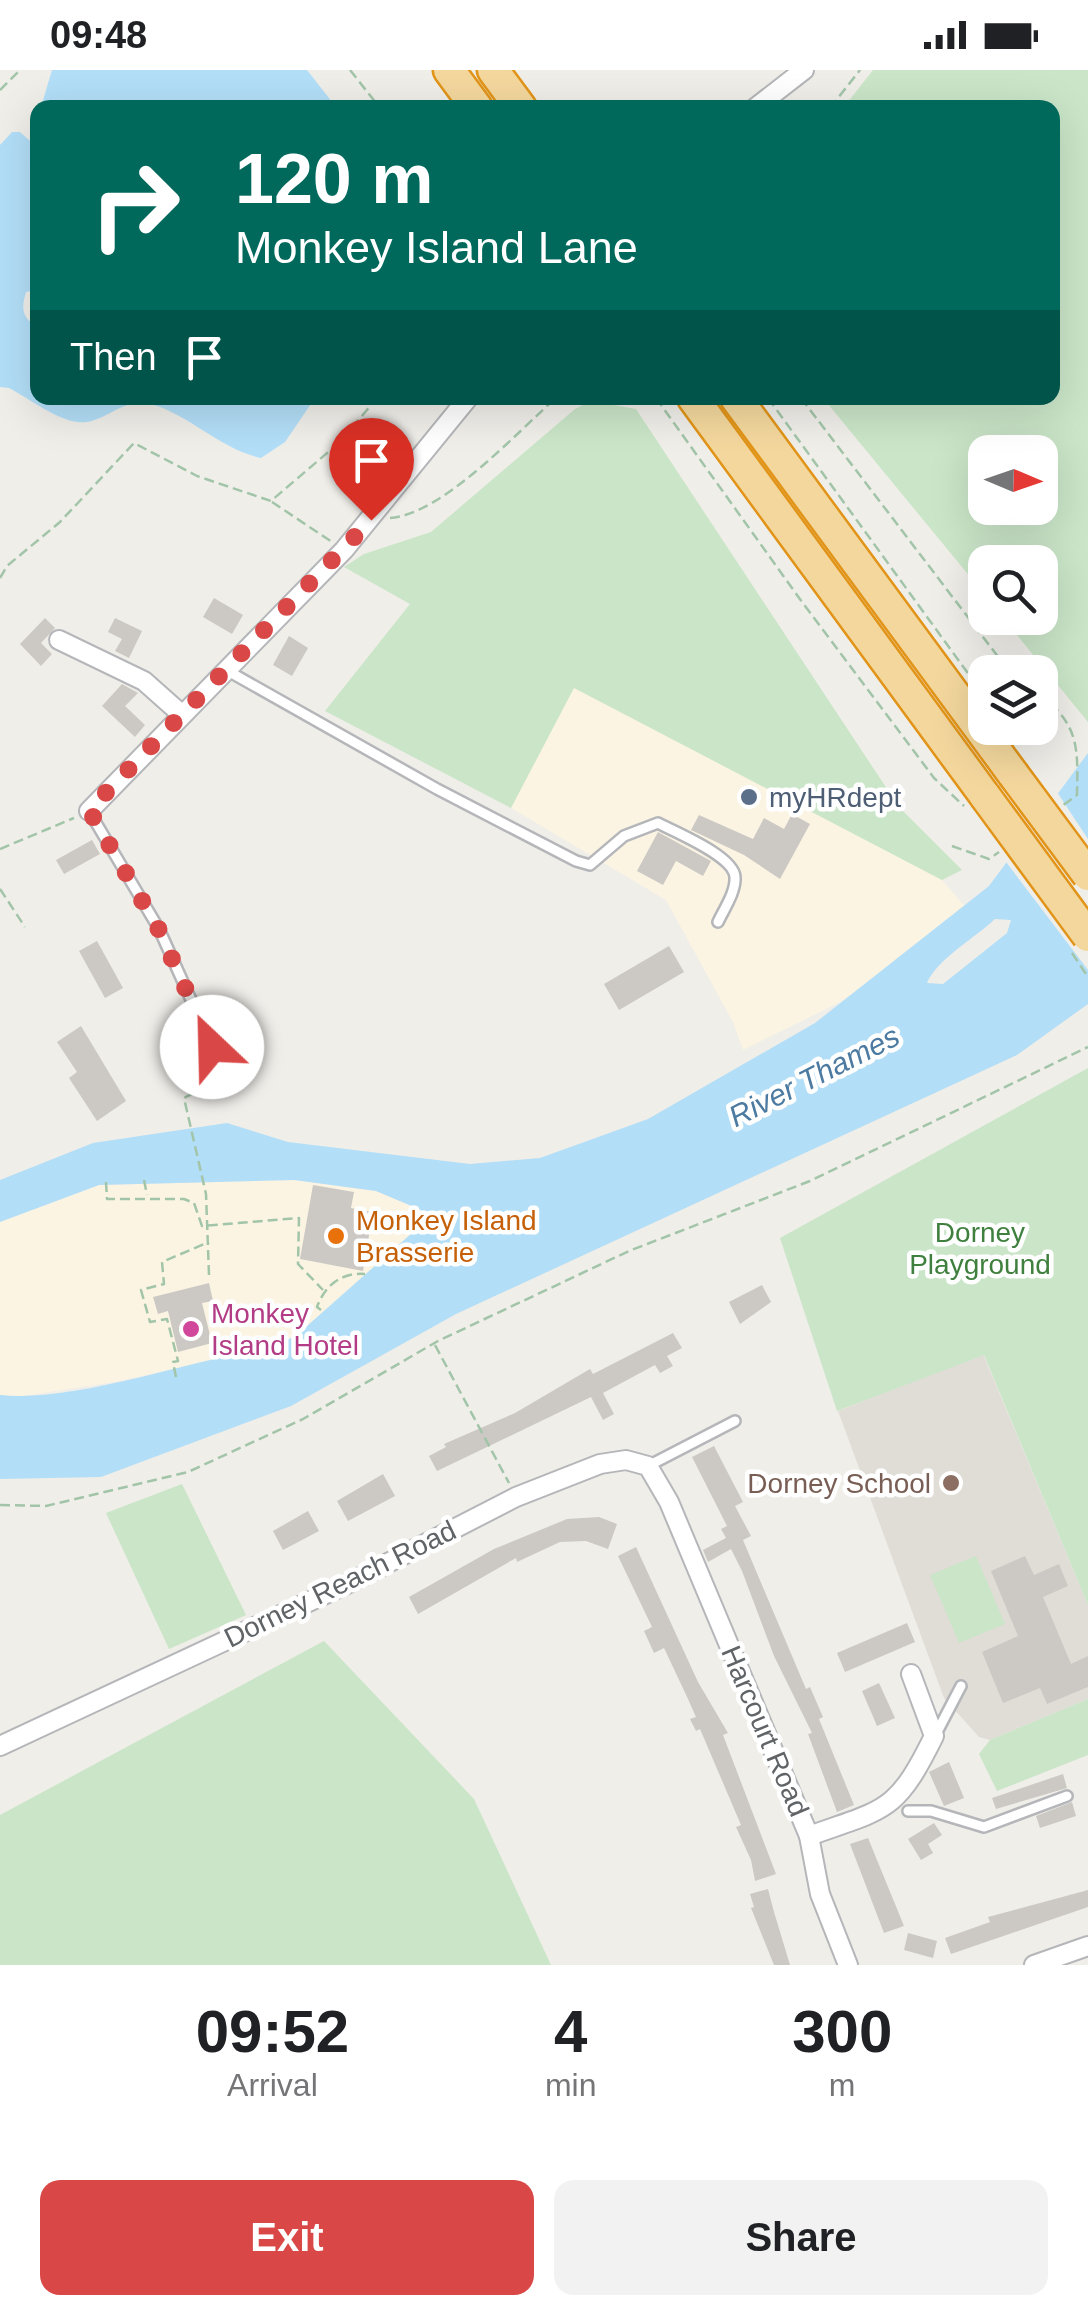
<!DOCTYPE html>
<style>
body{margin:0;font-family:Arial,sans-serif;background:#f2f2f2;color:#202124;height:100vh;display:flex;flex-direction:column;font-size:38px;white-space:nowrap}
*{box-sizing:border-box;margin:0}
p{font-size:32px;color:#757577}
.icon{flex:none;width:55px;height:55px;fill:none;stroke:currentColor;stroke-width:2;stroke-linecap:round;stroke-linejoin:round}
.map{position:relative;height:1895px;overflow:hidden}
.side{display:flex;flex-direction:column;background:#fff;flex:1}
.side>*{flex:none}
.banner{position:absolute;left:30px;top:30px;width:1030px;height:305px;border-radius:20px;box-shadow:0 10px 40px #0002;background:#00695c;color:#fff;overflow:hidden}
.needle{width:65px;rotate:92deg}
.controls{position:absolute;left:968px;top:365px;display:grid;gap:20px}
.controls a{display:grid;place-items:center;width:90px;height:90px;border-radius:20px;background:#fff;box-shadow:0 10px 40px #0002;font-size:50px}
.pin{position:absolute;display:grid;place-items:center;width:85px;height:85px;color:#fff;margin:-102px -42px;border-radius:50% 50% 50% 0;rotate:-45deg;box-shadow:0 0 10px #0007}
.pin .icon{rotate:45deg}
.me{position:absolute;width:110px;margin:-55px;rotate:336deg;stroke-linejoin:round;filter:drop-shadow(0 0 8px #0008)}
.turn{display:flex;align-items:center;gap:35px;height:210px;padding:0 40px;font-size:45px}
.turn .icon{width:130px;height:130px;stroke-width:2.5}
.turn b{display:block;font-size:70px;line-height:85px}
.then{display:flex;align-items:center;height:95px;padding:0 40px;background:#0003;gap:20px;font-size:38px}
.eta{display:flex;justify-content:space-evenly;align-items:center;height:170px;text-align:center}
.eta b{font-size:60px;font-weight:700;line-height:70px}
.action{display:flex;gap:20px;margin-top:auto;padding:20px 40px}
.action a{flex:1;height:115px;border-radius:20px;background:#d94746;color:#fff;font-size:40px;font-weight:700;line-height:115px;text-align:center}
.action a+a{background:#f2f2f2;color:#202124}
.status{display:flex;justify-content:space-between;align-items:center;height:70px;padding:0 50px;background:#fff;direction:ltr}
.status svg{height:28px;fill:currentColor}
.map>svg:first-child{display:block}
.commercial{fill:#fbf4e3}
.education{fill:#e0ddd7}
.green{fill:#cae5c8;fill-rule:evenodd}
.water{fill:#b2def7;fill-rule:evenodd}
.pier{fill:#f0eee9}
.building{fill:#ccc9c5}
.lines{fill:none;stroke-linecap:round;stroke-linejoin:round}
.lane-casing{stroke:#b4b6b9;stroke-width:14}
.street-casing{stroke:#b4b6b9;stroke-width:22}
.highway-casing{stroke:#e19418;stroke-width:35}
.path{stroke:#a2c5a9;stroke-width:2.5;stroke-dasharray:10 5;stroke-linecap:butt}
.lane{stroke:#fff;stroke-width:9}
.street{stroke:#fff;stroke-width:18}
.highway{stroke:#f3d79d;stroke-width:30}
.highway-bridge-casing{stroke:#e19418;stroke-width:35;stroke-linecap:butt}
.path-bridge{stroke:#a2c5a9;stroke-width:2.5;stroke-dasharray:10 5;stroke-linecap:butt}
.highway-bridge{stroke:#f3d79d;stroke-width:30}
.route{stroke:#d94746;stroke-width:18;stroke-dasharray:0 32.4}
.service-dot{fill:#5c6f8a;stroke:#fff;stroke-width:4}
.food-dot{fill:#e8710a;stroke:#fff;stroke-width:4}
.hotel-dot{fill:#d1479c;stroke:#fff;stroke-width:4}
.education-dot{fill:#8d6e63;stroke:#fff;stroke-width:4}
.labels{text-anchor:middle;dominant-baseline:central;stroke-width:9;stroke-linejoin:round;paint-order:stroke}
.service-label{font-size:28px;fill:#4e5e75;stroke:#fff;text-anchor:start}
.food-label{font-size:28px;fill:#c56008;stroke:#fff;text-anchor:start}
.park-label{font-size:28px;fill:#40803e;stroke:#fff}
.hotel-label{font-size:28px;fill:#b23c85;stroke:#fff;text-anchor:start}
.education-label{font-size:28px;fill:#785e54;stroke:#fff;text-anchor:end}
.street-label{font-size:28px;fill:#606467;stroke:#fff}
.water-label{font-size:30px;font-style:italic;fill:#4c7aa0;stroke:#fff}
</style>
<div class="status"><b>09:48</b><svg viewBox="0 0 49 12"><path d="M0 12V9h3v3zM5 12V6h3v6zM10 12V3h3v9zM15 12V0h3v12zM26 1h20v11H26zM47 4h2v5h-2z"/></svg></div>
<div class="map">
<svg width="1088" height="1895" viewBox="0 0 1088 1895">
<rect width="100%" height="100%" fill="#f0eee9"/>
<g class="commercial">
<path d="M574,617L942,810L968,840L842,931L743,980L733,952L666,830L511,738Z"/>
<path d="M294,1110L376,1121L422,1139L413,1163L298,1264L275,1277L114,1312L17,1327L0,1325V1152L99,1115Z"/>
</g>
<path class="education" d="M983,1284L1088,1535V1629L990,1670L979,1667L944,1628L838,1341Z"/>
<g class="green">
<path d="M873,0H1088V652L1003,548H1040V492H985V525L823,328H1052V38L844,37ZM985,382H1040V438H985Z"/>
<path d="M591,331L636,339L899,737L962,800L942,810L574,618L511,738L325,641L410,534L344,497L364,484L431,462L575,339Z"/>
<path d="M1088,998V1535L984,1285L837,1341L780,1168Z"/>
<path d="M182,1414L246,1545L169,1579L106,1443Z"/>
<path d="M976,1486L1005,1554L959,1573L930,1505Z"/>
<path d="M324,1571L474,1729L551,1895H0V1745Z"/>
<path d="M1088,1629V1685L997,1721L979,1684L990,1670Z"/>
</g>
<g class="water">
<path d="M52,0H307L336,37H41Z"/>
<path d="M12,62H20L37,77V220L26,222C21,239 22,247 37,257L38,328H315L285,372L261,388C220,379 190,345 151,334C124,327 109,349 86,352C62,355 29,328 9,318L0,317V75Z"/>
<path d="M1088,683V934L1017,985L456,1244L291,1336L101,1407L0,1409V1325C78,1333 194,1288 275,1277L298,1264L412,1163L421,1140L376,1121L294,1110L99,1115L0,1152V1110L93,1073L227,1053L288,1072L470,1094L540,1088L648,1049L815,953L989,816ZM995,849L1011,850L1007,863L943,914L927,913C937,889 974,869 995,849Z"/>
</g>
<path class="pier" d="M1055,719L1088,769V900L1003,788Z"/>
<g class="building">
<path d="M214,528L243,545L232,564L203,547Z"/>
<path d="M45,548L55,558L41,573L52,584L41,596L20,574Z"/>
<path d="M115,548L142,561L129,588L115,581L122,569L108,562Z"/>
<path d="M289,566L308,578L292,606L273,595Z"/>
<path d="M122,614L138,623L125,636L145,655L135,667L102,636Z"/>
<path d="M792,744L810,754L780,809L744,785L691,760L699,745L753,769L764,748L784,759Z"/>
<path d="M658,762L711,791L703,806L676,791L663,815L637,801Z"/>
<path d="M92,770L100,784L64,804L56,790Z"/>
<path d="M97,871L123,918L105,928L79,881Z"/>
<path d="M669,876L684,902L619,940L604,914Z"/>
<path d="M81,956L126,1031L97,1051L69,1008L77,1002L57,972Z"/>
<path d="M313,1115L354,1122L351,1138L373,1142L363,1201L300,1189Z"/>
<path d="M209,1213L213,1231L202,1233L212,1273L178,1282L168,1241L158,1244L153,1227Z"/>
<path d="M762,1215L771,1232L740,1254L729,1232Z"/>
<path d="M673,1263L682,1278L667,1286L673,1296L660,1303L655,1295L603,1323L614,1344L603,1350L591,1327L437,1401L429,1386L446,1377L444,1374L515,1343L590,1299L593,1304Z"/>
<path d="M714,1376L743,1432L735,1436L751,1466L743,1470L806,1619L810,1617L823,1647L819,1649L854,1735L837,1742L808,1664L812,1663L774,1586L742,1501L731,1479L708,1492L703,1480L726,1468L721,1459L727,1456L692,1387Z"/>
<path d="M383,1404L395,1426L348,1451L337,1431Z"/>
<path d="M308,1441L319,1461L283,1480L273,1461Z"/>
<path d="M599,1447L617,1454L608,1479L586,1471L560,1472L517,1492L516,1488L418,1544L409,1527L494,1479L567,1449Z"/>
<path d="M636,1477L698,1612L728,1663L723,1665L776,1804L755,1811L751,1790L736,1757L741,1755L700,1659L696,1661L690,1649L696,1647L688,1629L664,1578L654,1583L644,1561L652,1557L618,1486Z"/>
<path d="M1025,1486L1034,1505L1059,1494L1068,1516L1043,1527L1071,1594L1088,1586V1617L1047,1634L1040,1618L1003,1633L982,1582L1018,1566L991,1501Z"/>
<path d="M907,1553L915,1572L845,1602L837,1583Z"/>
<path d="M879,1613L895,1648L877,1656L862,1621Z"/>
<path d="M949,1692L964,1728L944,1736L929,1702Z"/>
<path d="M1063,1704L1067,1718L996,1739L992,1728Z"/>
<path d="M1072,1732L1076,1746L1040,1758L1036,1746Z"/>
<path d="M934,1753L942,1765L928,1774L933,1783L921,1790L908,1769Z"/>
<path d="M868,1768L904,1856L884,1863L850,1774Z"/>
<path d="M768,1819L774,1842L790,1895H774L751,1838L754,1837L750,1824Z"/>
<path d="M1088,1820V1837L951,1884L945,1868L990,1852L988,1847Z"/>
<path d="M908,1863L937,1871L933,1888L904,1880Z"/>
</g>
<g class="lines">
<g class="lane-casing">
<g id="lane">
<path d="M228,601L437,719L576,791L590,795L624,766L658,753C675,762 734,786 735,807C736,822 724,839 718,852"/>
<path d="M89,741L159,859L226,1007"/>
<path d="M648,1396L735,1351"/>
<path d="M936,1664L961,1616"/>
<path d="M908,1741H931L984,1757L1067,1726"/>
</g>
</g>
<g class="street-casing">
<g id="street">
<path d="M755,38L804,0"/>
<path d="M59,570L144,611L180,643"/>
<path d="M89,741L344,480L468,328"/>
<path d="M0,1676L347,1514L516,1427L600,1394L626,1390L648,1396L669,1432L809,1766L820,1824L848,1895"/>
<path d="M809,1766C887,1738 896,1743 934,1666L911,1604"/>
<path d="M1034,1895L1088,1876"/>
</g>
</g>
<g class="highway-casing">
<g id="highway">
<path d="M449,0L477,38"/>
<path d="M493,0L521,38"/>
<path d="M693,328L985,726"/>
<path d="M736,328L1013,704"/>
</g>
</g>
<g class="path">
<path d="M350,0L380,38"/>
<path d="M0,20L20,0"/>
<path d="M830,38L860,0"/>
<path d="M656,328L802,532L934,708L964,736"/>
<path d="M768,328L975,613"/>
<path d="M801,328L999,588L1015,602"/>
<path d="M272,432L332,472"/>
<path d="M390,448C443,444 516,363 556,328"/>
<path d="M0,508L7,496L60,452L134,373L197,406L271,431L340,372L377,328"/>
<path d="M1040,624C1079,656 1078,676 1077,725L1062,736"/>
<path d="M952,776L989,789L999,782"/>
<path d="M0,779L74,748"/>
<path d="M0,819L25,857"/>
<path d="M144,1110L147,1125"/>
<path d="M106,1112L107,1129H184L194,1133L202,1156L299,1148L298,1194L323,1220"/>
<path d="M209,1205L206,1124L184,1028L214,1012"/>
<path d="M321,1240L317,1237C325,1215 342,1202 365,1204"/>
<path d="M435,1275L509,1413"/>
<path d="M176,1307L173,1292L178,1291L167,1249L150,1252L141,1220L164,1214L162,1192L209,1172"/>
<path d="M0,1435L46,1436L188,1402L303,1349L438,1271L629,1181L810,1111L1088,977"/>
</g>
<use href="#lane" class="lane"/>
<use href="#street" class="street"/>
<use href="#highway" class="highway"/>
<g class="highway-bridge-casing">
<g id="highway-bridge">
<path d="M1013,704L1088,805"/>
<path d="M985,726L1088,866"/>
</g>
</g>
<path class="path-bridge" d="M1072,883L1088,907"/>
<use href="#highway-bridge" class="highway-bridge"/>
</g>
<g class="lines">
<path class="route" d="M212,977L158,858L89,740L371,450"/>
</g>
<circle class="service-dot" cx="749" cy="727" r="10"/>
<circle class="food-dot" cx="336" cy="1166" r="10"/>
<circle class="hotel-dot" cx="191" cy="1259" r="10"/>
<circle class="education-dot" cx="951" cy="1413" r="10"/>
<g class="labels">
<g class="service-label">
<text x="769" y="727">myHRdept</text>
</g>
<g class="food-label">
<text x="356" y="1150">Monkey Island<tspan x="356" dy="32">Brasserie</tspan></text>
</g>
<g class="park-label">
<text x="980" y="1162">Dorney<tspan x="980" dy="32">Playground</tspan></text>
</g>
<g class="hotel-label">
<text x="211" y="1243">Monkey<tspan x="211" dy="32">Island Hotel</tspan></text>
</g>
<g class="education-label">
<text x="931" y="1413">Dorney School</text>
</g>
<g class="street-label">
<text transform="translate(340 1514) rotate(-26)">Dorney Reach Road</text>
<text transform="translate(765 1661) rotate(67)">Harcourt Road</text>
</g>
<g class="water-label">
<text transform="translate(814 1006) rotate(-27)">River Thames</text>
</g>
</g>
</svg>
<div class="controls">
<a><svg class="needle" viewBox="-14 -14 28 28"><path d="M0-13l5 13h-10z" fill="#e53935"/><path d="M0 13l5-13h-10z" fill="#757577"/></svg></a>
<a><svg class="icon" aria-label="search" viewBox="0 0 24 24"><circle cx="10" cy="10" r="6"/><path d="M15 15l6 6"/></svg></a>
<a><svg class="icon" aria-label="layers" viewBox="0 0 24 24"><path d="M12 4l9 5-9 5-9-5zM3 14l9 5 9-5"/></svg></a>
</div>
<div class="pin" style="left:371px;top:450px;background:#d93025"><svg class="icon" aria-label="arrive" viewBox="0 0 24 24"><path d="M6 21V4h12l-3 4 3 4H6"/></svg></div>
<svg class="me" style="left:212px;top:977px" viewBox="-20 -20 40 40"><circle r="19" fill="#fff"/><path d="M0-13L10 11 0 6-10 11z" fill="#d94746"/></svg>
<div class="banner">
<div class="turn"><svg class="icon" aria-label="right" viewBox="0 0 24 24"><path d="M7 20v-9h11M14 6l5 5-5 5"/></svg><div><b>120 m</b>Monkey Island Lane</div></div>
<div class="then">Then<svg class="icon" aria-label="arrive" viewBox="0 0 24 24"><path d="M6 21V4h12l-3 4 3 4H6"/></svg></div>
</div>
</div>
<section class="side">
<div class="eta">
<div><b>09:52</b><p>Arrival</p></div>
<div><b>4</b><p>min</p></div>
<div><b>300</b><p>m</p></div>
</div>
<div class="action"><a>Exit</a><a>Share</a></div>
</section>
